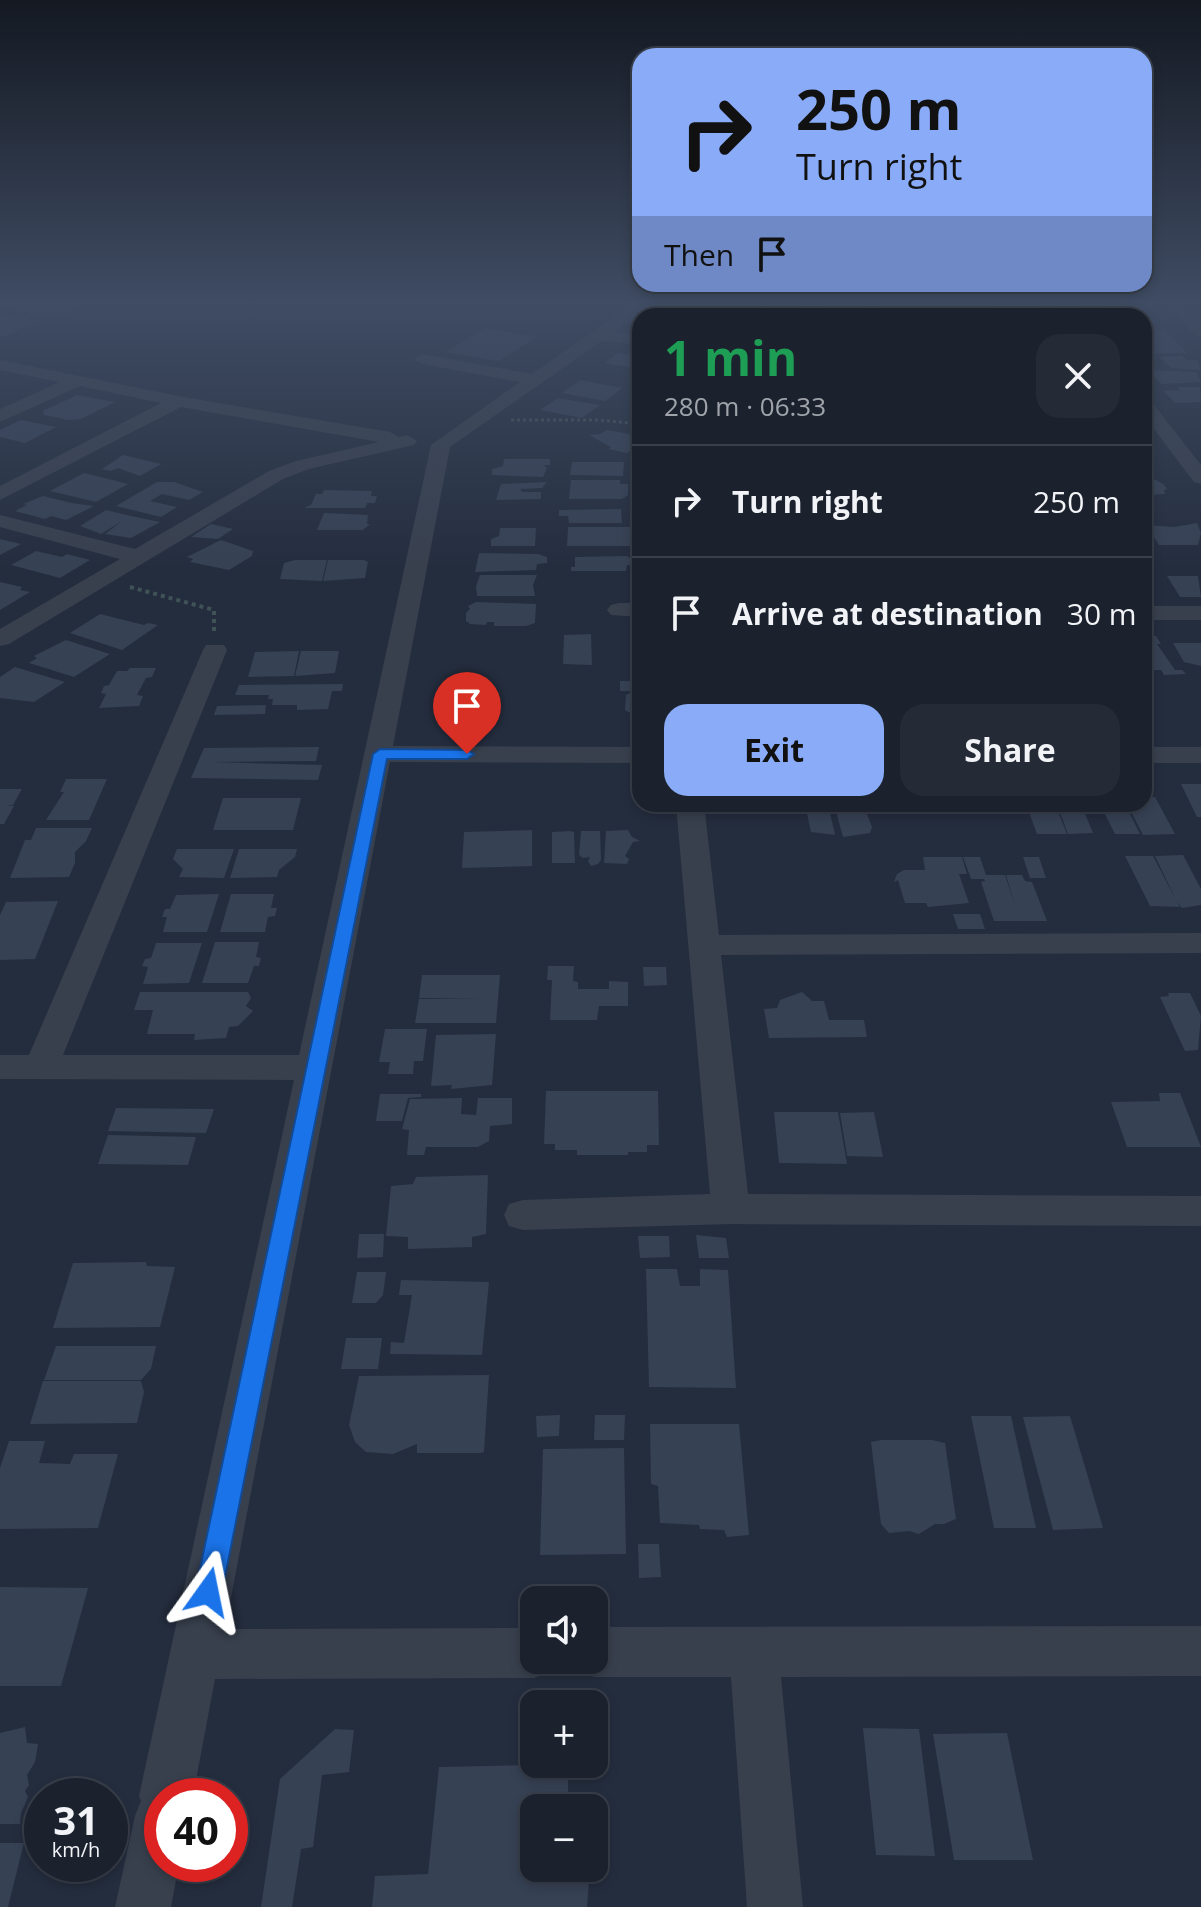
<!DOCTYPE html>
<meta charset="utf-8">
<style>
body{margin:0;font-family:"Open Sans",sans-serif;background:#242a36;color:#f1f3f6;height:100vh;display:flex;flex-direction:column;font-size:30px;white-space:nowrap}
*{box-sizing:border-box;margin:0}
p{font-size:26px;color:#a0a4aa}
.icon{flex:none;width:44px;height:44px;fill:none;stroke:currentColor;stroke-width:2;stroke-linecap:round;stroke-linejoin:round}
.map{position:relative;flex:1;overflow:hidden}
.details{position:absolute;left:632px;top:308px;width:520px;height:504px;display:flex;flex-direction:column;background:#1b222e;border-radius:24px;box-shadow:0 4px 12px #0003,0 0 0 2px #393f4a}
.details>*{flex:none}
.top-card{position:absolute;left:632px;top:48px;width:520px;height:244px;border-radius:24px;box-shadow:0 4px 12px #0003,0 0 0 2px #393f4a;background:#8aacf8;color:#111;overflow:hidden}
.tools{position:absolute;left:520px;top:1586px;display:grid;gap:16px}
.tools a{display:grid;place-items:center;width:88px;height:88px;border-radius:16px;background:#1b222e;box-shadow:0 4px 12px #0003,0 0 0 2px #393f4a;font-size:40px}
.speed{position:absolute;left:24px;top:1778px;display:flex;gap:16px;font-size:40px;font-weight:700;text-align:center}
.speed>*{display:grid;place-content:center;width:104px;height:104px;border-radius:50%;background:#1b222e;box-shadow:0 4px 12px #0003,0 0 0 2px #393f4a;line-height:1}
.speed small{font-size:20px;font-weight:400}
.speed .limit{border:12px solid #d22;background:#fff;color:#111}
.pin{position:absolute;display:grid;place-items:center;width:68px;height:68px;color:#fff;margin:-82px -34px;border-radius:50% 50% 50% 0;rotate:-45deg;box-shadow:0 0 8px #0007}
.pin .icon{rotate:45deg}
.me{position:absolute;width:88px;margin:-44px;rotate:12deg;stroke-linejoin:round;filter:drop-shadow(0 0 6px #0008)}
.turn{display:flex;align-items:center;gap:28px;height:168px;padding:0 32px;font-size:36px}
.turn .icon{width:104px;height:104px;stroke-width:2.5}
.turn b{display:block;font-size:56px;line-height:68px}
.then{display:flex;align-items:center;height:76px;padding:0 32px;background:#0003;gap:16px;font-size:30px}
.round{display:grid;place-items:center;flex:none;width:84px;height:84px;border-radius:24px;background:#242a36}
.headline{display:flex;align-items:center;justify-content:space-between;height:136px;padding:0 32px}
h1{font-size:48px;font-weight:700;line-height:60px;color:#1e9e55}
.button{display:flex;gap:16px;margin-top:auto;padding:16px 32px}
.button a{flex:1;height:92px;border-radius:24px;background:#8aacf8;color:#111;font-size:32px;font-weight:700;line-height:92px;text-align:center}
.button a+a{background:#242a36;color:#f1f3f6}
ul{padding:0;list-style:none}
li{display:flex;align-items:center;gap:24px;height:112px;padding:0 32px;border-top:2px solid #393f4a}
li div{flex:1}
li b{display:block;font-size:30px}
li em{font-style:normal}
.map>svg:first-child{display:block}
.building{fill:#364154}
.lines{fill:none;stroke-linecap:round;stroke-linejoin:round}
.path-far1{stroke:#3f5357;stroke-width:3;stroke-dasharray:3 3;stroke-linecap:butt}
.path{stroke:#3f5357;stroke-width:4;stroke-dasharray:4 4;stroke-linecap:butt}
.minor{fill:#38404e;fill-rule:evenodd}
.route{fill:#1a73e8;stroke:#114b97;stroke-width:2}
</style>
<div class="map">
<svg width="1201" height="1907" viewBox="0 0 1201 1907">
<rect width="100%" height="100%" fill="#242d3e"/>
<g class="building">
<path d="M0,303H87L58,317L37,314L25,319L39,321L3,337L0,336V314L20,318L32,313L0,307Z"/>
<path d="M993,303H1039L1048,316L1000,314Z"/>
<path d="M1104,303H1141L1147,309L1111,310Z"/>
<path d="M1107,308L1109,312H1146L1156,322H1144V316H1108L1094,309Z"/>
<path d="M485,328L537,337L499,361L446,352Z"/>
<path d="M1144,329L1165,330L1187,353L1144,354Z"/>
<path d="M618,353L640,356V369L604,363Z"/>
<path d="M1182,356L1186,360H1197L1201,370L1171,368L1160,357Z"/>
<path d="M1149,370L1196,372L1201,382L1161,384Z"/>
<path d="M580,380L622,388L605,401L562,393Z"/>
<path d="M1177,387H1200L1201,402L1175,403L1164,391L1180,390Z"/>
<path d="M77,395L115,402L81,419L68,420L44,415L43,411Z"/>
<path d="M558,398L600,405L582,418L540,410Z"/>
<path d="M21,420L56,427L25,443L0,437V430Z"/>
<path d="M607,430L640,436V442L627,453L609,449L611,447L589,435L600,434Z"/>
<path d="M123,455L161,464L140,476L118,468L111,471L102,469Z"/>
<path d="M504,459H550V465H544L547,468L543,477L492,475V469L503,466Z"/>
<path d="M572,462H624L623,476L570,475Z"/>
<path d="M84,473L128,484L96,502L50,491Z"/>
<path d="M571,480H620V484H628V495L622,499H569Z"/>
<path d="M1144,480H1156L1163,484L1167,489L1164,490L1165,494L1144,495Z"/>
<path d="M157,482H174L203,492L189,500L162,494L155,498L150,501L177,507L161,517L116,506Z"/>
<path d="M547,482L542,488L520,489L522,492H541V499L496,500L501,484Z"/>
<path d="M324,490L372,491L371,496H377L375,503H367L365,508H304L311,505L316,494H322Z"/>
<path d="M43,496L72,503L94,506L66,520L51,516L45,519L15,511L27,505L23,504Z"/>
<path d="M621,509L622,523H569L568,516H559V510Z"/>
<path d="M106,510L131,516L160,522L131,538L105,534L122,521L101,534L80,526Z"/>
<path d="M324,513L368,515L367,524H370L363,530H317Z"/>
<path d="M1197,523L1201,533L1198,545H1159L1146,525L1174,527Z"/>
<path d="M211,524L233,529L218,539L191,537Z"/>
<path d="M568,527H631V546H567Z"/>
<path d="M500,528H536L535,546H491V539L499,536Z"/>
<path d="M0,539L21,544L0,555Z"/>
<path d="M221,540L253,551L252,556L229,570L190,562L193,559L187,557Z"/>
<path d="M36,551L62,557L67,554L90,560L60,578L11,565Z"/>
<path d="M479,553L538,554L547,557V563L537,564L536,570L475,572Z"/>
<path d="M627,556L632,559V565H627L626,571H571V567H575V557Z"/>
<path d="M295,560H327L322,581L280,579L284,563Z"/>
<path d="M328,560H364L368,562L365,578L323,581Z"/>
<path d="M480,575H537L533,585L535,596H477L476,586Z"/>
<path d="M1167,576H1198L1201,597H1180Z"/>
<path d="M0,582L22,587L20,590L30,592L0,610Z"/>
<path d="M476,602L536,604L535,623L526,626H494V622H487L486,625L470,624L466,621V613L470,609L468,606Z"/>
<path d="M100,614L144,625L148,623L158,625L122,650L70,633Z"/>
<path d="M591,634L592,665L563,664L564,635Z"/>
<path d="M1144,636H1156L1161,644H1157L1175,670H1182L1186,674L1164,675L1161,670H1144Z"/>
<path d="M66,640L110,654L74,677L29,663L37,658L34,656Z"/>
<path d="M1173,643H1201V666L1184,662Z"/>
<path d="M299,651L294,676L248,677L255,652Z"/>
<path d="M301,651H339L335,673L295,676Z"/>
<path d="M15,667L65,682L34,702L0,698V677Z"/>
<path d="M130,668H156L152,677L146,678L137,695L143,696L139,706L99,708L106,694L101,693L104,686L109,685L117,671H127Z"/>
<path d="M620,681H633V691L635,681H640V691H620Z"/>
<path d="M343,684L342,691H332L328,709L297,710V705H272L273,699H268L269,695H235L239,685Z"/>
<path d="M632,692L640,693V713L632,714L625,710L626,695Z"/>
<path d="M266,705L265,714L214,715L217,706Z"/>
<path d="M319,747L316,761L212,762L322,765L318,780L191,778L204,748Z"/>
<path d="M66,779H107L89,820H46L64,792H60Z"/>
<path d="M1181,784H1201V817H1197Z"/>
<path d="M0,789H22L13,805L6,806H14L4,824H0Z"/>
<path d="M1144,793L1149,797H1155L1175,834L1143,835L1127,804H1144Z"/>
<path d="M223,798H301L293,830H213Z"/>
<path d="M805,804H828L835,835L811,832Z"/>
<path d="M834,804H863L872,827L870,833L843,837Z"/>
<path d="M1026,804H1055L1067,834H1037Z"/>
<path d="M1057,804H1081L1093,833L1068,834Z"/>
<path d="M1100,804H1125L1140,834H1115Z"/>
<path d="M36,828H92L86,841L75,852V863L69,877L10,878L25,840H31Z"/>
<path d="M532,830V866L462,868L464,832Z"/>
<path d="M628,830L632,837L640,841L633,842L625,856L629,859L627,864L604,863L606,831Z"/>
<path d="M570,831L574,832L575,863H552V832Z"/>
<path d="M581,831H600L601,860L598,864L591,866L588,861L590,857L583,858L579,855Z"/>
<path d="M177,849H234L224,878L179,877L183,869L173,859Z"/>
<path d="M239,849H297L295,857L279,870L277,877L230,878Z"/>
<path d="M1183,855L1201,889V905L1182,908L1177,902L1180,907L1150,906L1125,856H1153L1176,900L1155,856Z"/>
<path d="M923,857H962L967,874H959L969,903L928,907L926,903H905L898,880L894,882L897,874L904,870H925Z"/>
<path d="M963,857H980L986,875H1005L1015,905L1006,875H1022L1025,881L1032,882L1047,921H994L981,882L985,881L984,879H971Z"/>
<path d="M1023,857H1039L1046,878H1030Z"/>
<path d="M219,894L207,932H163L167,917H162L165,909H170L176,895Z"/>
<path d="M231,894H274L271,908H277L275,916L268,917L265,932H220Z"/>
<path d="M58,901L35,959L0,960V915L6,902Z"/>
<path d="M953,914H980L985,929H958Z"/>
<path d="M215,942H259L256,957L261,958L259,966H254L248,983H202Z"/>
<path d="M156,943H202L189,983L143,984L148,967L142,966L145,959L151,958Z"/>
<path d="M548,966H574L573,981L578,982V989H609V981L628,982V1006H599L597,1020H550L552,980H547Z"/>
<path d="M643,967H666L667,985L644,986Z"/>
<path d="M422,975H500L496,1023H415L419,999H482L419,998Z"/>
<path d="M140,992H248L251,998L246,1006L253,1011L238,1026L229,1027L226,1038L194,1040L195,1034H147L153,1010H134Z"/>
<path d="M802,992L812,1001H824L829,1020H864L867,1037L769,1038L764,1009L777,1008L780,1000Z"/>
<path d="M1168,993H1190L1201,1016L1198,1050L1185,1051L1160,997L1169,996Z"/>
<path d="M385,1029H427L423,1061H414L413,1074H388L390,1062H379Z"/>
<path d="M496,1034L492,1085L451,1089L452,1085L431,1086L436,1035Z"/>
<path d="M546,1091H658L659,1145H647V1152H628V1155H577V1150H555V1144H544Z"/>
<path d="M1159,1093H1180L1201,1147H1127L1111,1102L1160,1101Z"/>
<path d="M380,1094H421V1097L408,1098L402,1121H376Z"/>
<path d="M462,1098L461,1114L476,1115L478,1098H512V1124L490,1126L489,1141L478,1147H426L424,1155H407L409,1130L402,1129L410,1099Z"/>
<path d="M116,1108L214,1109L206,1133L108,1131Z"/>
<path d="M774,1112H838L847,1164L779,1163Z"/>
<path d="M874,1112L883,1157L847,1156L840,1113Z"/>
<path d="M108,1135L196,1137L188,1165L98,1164Z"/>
<path d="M488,1175L486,1234L472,1237V1247L408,1249V1237L386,1236L391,1186L413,1184L416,1177Z"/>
<path d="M359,1234H384L383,1257L357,1258Z"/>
<path d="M696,1235L726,1238L729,1258H699Z"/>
<path d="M638,1236H669L670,1257L640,1258Z"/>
<path d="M146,1262L147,1266L175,1267L160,1327L53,1328L73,1263Z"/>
<path d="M646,1269H677L680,1286H700V1269L728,1270L736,1388L649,1387Z"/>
<path d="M357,1272H386L383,1295L376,1303H352Z"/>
<path d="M401,1280L489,1282L482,1355L390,1354L391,1342L404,1343L412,1295H399Z"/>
<path d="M346,1338H382L378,1369H341Z"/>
<path d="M56,1346H156L151,1369L141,1380H44Z"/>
<path d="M489,1375L484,1452L481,1453H417V1444L393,1454L366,1452L355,1442L349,1425L359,1376Z"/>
<path d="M43,1381H141L144,1392L137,1423L30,1424Z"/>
<path d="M560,1415L559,1436L537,1437L536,1416Z"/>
<path d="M595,1415H625L624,1440H594Z"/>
<path d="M971,1416H1011L1036,1528H994Z"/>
<path d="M1070,1416L1103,1528L1053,1530L1023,1417Z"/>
<path d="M650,1424H739L749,1535L727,1537L724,1530L700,1529L699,1525L660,1523L658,1486L651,1484Z"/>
<path d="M881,1440H932L945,1443L956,1519L944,1524H935L919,1534L909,1531L889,1533L881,1524L871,1442Z"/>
<path d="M9,1441H45L39,1463L70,1464L74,1454H118L98,1528L0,1529V1468Z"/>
<path d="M624,1448L626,1554L540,1555L543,1449Z"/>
<path d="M638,1544H659L661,1577L639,1578Z"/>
<path d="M0,1587L88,1588L61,1686H0Z"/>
<path d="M25,1727L27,1743L38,1744L35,1762L27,1775L29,1785L25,1791L28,1797L21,1813L20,1824H0V1733Z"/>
<path d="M863,1728L919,1729L935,1856L876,1855Z"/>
<path d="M335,1729L354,1730L349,1772L322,1775L313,1847L301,1849L292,1907H261L280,1779Z"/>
<path d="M1007,1733L1033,1860H954L933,1734Z"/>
<path d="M536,1765L568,1767V1808H534V1868H590L587,1907H372L375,1876L428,1874L439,1767Z"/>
<path d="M0,1843H24L8,1907H0Z"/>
</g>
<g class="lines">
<path class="path-far1" d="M511,420H598L640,424"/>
<path class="path" d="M130,587L214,610V633"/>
<g class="minor">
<path d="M634,303H653L614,332L640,336V346L603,340L450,447L393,746L640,747V763L390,762L225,1629L534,1628V1660H556L552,1671L534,1678L215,1679L193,1796H162V1864H179L171,1907H115L135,1816L141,1801L139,1796L294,1080L0,1079V1055H29L203,650L206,645H224L227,650L63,1055H299L431,445L520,382L422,364L414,359L422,354L532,374Z"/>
<path d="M803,303H821L807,316H789Z"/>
<path d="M863,303H879L886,316H870Z"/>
<path d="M1057,303H1073L1083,316H1067Z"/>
<path d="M1165,303H1182L1201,323V337L1195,335Z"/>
<path d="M0,360L178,396L390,432L399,437L407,435L417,441L414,445L309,469L283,479L9,644L0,646V629L120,559L0,527V515L135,549L269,471L296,461L379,442L181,407L0,500V486L161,403L80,386L0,422V409L60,382L0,370Z"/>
<path d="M1144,399L1150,400L1201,465V484L1194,482L1144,416Z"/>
<path d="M619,603H640V617L611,615L607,610L611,605Z"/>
<rect x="1144" y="606" width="57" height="14"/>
<rect x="1144" y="747" width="57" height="16"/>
<path d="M676,804H704L719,935L1201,933V953L721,955L748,1194L1201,1196V1226L730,1224L523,1230L509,1226L504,1215L509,1204L523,1200L710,1194Z"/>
<path d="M1201,1626V1676L781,1677L803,1907H747L731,1677H594L576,1670L573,1660H594V1627Z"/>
</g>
</g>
<linearGradient id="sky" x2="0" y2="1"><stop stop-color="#141922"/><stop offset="0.53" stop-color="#3f4c63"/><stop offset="1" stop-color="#3f4c63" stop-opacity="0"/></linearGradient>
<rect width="1201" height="570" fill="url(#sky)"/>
<path class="route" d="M380,749L467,750L474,754L467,759H387L222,1592L218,1602L208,1606L199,1602L195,1592L373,754Z"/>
</svg>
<div class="tools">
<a><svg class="icon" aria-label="sound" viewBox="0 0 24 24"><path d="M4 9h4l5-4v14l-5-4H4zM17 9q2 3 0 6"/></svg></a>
<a>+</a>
<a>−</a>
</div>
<div class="speed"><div>31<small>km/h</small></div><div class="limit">40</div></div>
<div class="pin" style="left:467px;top:754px;background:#d93025"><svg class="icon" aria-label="arrive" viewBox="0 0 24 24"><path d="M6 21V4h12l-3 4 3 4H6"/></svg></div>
<svg class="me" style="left:208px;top:1592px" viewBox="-20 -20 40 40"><path d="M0-17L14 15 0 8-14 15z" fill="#1a73e8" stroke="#fff" stroke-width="4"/></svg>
<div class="top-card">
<div class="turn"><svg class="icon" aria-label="right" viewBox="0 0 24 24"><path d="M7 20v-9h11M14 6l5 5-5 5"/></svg><div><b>250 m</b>Turn right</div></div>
<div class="then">Then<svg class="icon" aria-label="arrive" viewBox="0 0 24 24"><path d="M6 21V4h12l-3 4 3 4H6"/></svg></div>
</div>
<section class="details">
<div class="headline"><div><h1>1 min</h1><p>280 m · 06:33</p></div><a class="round"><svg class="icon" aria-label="close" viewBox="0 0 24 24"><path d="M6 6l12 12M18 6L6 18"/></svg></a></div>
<ul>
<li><svg class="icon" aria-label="right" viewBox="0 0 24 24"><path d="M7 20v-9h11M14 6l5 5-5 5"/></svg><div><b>Turn right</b></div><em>250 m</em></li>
<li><svg class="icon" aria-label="arrive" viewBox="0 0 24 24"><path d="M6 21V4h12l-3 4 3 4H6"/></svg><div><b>Arrive at destination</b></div><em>30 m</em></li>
</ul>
<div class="button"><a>Exit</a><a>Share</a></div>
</section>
</div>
